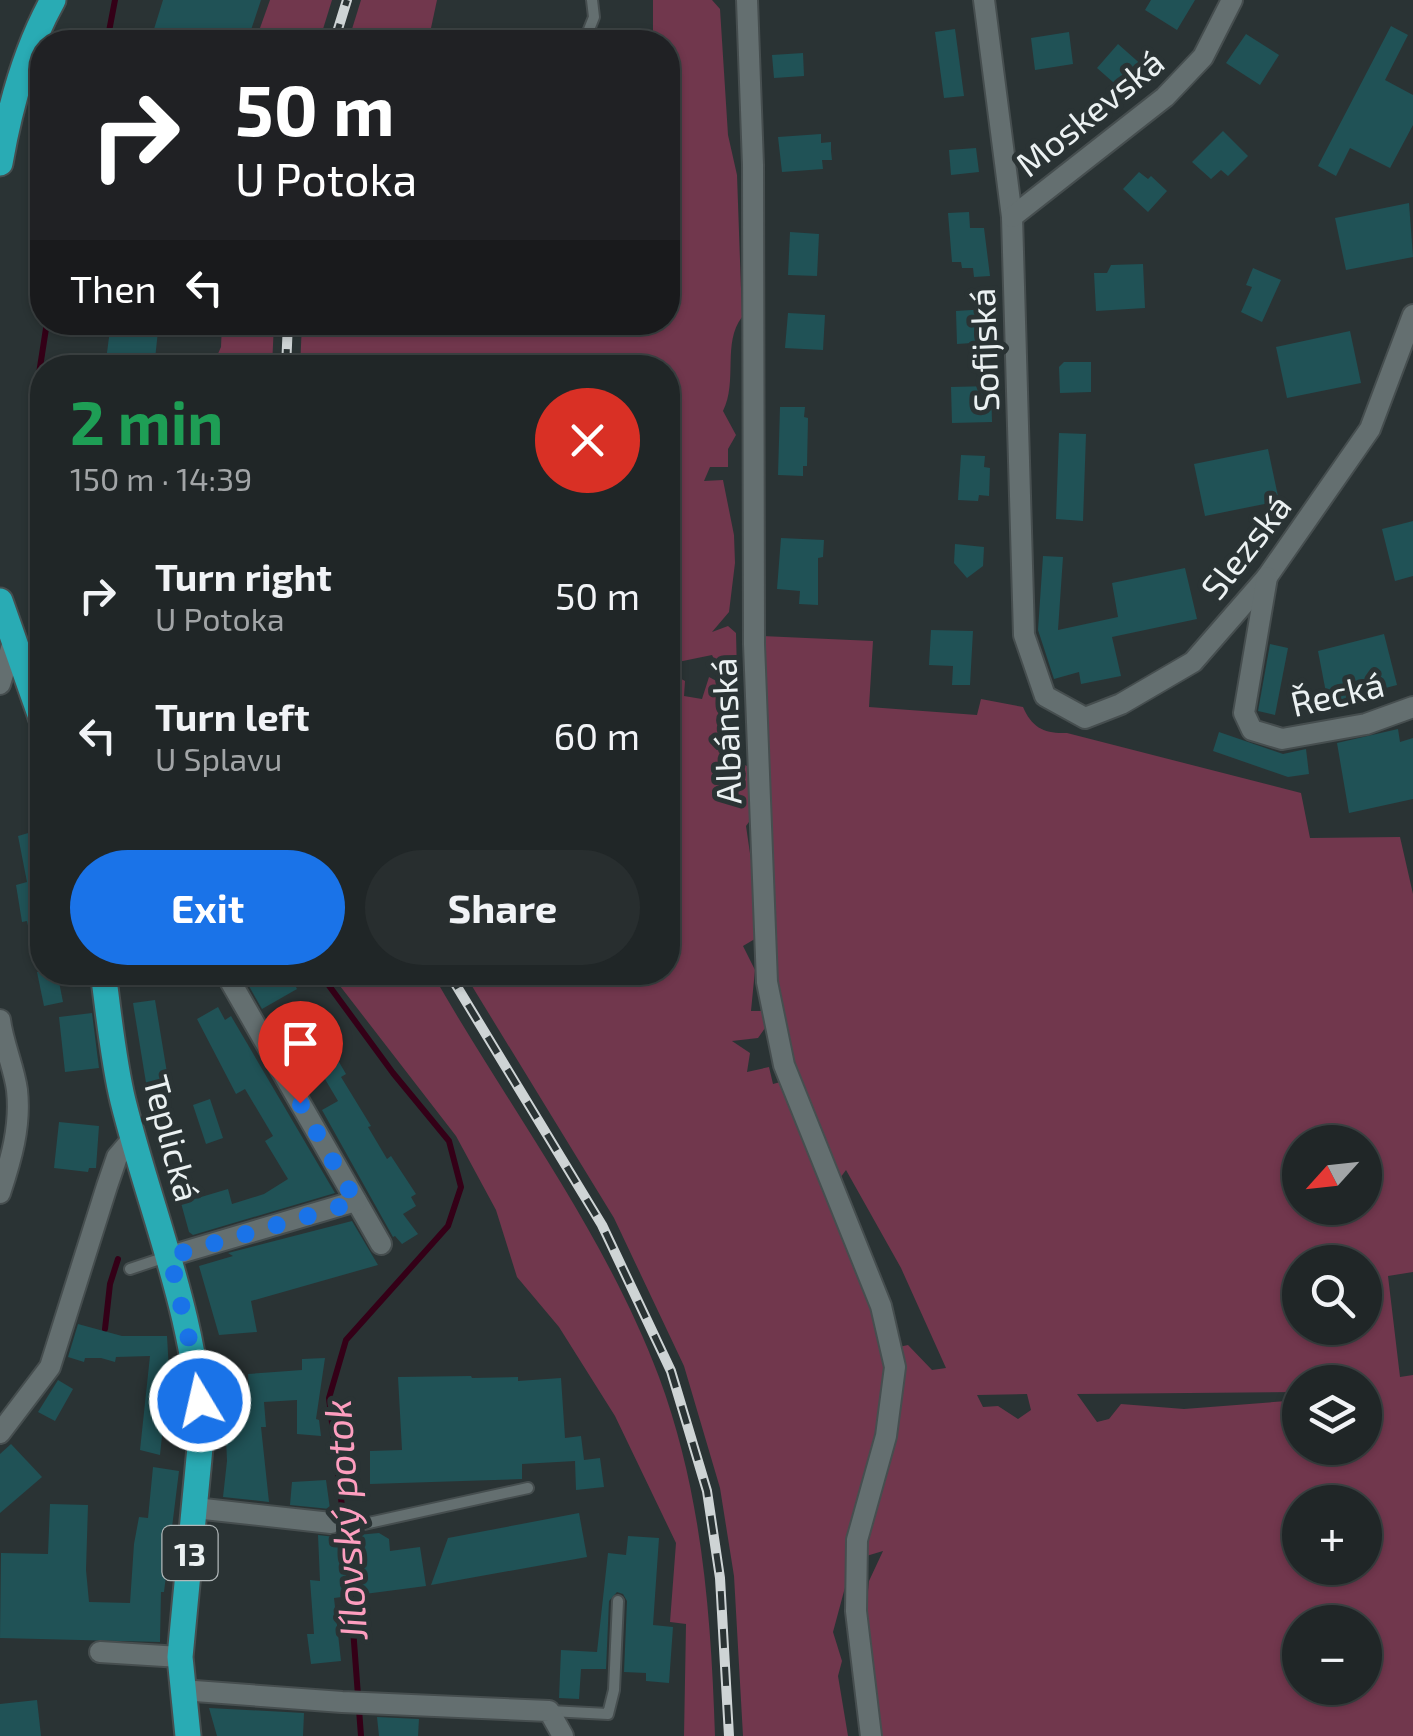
<!DOCTYPE html>
<meta charset="utf-8">
<style>
body{margin:0;font-family:"Exo 2",sans-serif;background:#282e2f;color:#f1f3f6;height:100vh;display:flex;flex-direction:column;font-size:38px;white-space:nowrap}
*{box-sizing:border-box;margin:0}
p{font-size:32px;color:#a2a5a7}
.icon{flex:none;width:55px;height:55px;fill:none;stroke:currentColor;stroke-width:2;stroke-linecap:round;stroke-linejoin:round}
.map{position:relative;flex:1;overflow:hidden}
.details{position:absolute;left:30px;top:355px;width:650px;height:630px;display:flex;flex-direction:column;background:#202627;border-radius:40px;box-shadow:0 2px 8px #0004,0 0 0 2px #3d4344}
.details>*{flex:none}
.top-card{position:absolute;left:30px;top:30px;width:650px;height:305px;border-radius:40px;box-shadow:0 2px 8px #0004,0 0 0 2px #3d4344;background:#202124;color:#fff;overflow:hidden}
.needle{width:65px;rotate:243deg}
.fabs{position:absolute;left:1282px;top:1125px;display:grid;gap:20px}
.fabs a{display:grid;place-items:center;width:100px;height:100px;border-radius:50%;background:#202627;box-shadow:0 2px 8px #0004,0 0 0 2px #3d4344;font-size:50px}
.pin{position:absolute;display:grid;place-items:center;width:85px;height:85px;color:#fff;margin:-102px -42px;border-radius:50% 50% 50% 0;rotate:-45deg;box-shadow:0 0 10px #0007}
.pin .icon{rotate:45deg}
.me{position:absolute;width:110px;margin:-55px;rotate:351deg;stroke-linejoin:round;filter:drop-shadow(0 0 8px #0008)}
.turn{display:flex;align-items:center;gap:35px;height:210px;padding:0 40px;font-size:45px}
.turn .icon{width:130px;height:130px;stroke-width:2.5}
.turn b{display:block;font-size:70px;line-height:85px}
.then{display:flex;align-items:center;height:95px;padding:0 40px;background:#0003;gap:20px;font-size:38px}
.round{display:grid;place-items:center;flex:none;width:105px;height:105px;border-radius:52px;background:#282e2f}
.summary{display:flex;align-items:center;justify-content:space-between;height:170px;padding:0 40px}
h1{font-size:60px;font-weight:700;line-height:75px;color:#1e9e55}
.button{display:flex;gap:20px;margin-top:auto;padding:20px 40px}
.button a{flex:1;height:115px;border-radius:60px;background:#1a73e8;color:#fff;font-size:40px;font-weight:700;line-height:115px;text-align:center}
.button a+a{background:#282e2f;color:#f1f3f6}
ul{padding:0;list-style:none}
li{display:flex;align-items:center;gap:30px;height:140px;padding:0 40px}
li div{flex:1}
li b{display:block;font-size:38px}
li em{font-style:normal}
.map>svg:first-child{display:block}
.green{fill:#71374d;fill-rule:evenodd}
.lines{fill:none;stroke-linecap:round;stroke-linejoin:round}
.stream{stroke:#340017;stroke-width:6}
.building{fill:#205256}
.service-casing{stroke:#464e4f;stroke-width:14}
.minor-casing{stroke:#464e4f;stroke-width:24}
.primary-casing{stroke:#464e4f;stroke-width:29}
.service{stroke:#646f70;stroke-width:10}
.minor{stroke:#646f70;stroke-width:20}
.primary{stroke:#29abb4;stroke-width:25}
.rail-casing{stroke:#ced4d5;stroke-width:10}
.rail{stroke:#2a3334;stroke-width:6;stroke-dasharray:19;stroke-linecap:butt}
.route{stroke:#1a73e8;stroke-width:18;stroke-dasharray:0 32.4}
.labels{text-anchor:middle;dominant-baseline:central;stroke-width:10;stroke-linejoin:round;paint-order:stroke}
.shield{fill:#2a3334;stroke:#b1b8b9;stroke-width:2.5}
.shield-label{font-size:32px;font-weight:bold;fill:#ebf1f2}
.street-label{font-size:35px;fill:#ebf1f2;stroke:#2a3334}
.water-label{font-size:38px;font-style:italic;fill:#fd9ebf;stroke:#2a3334}
</style>
<div class="map">
<svg width="1413" height="1736" viewBox="0 0 1413 1736">
<rect width="100%" height="100%" fill="#2a3334"/>
<g class="green">
<path d="M270,0H332L319,42H255Z"/>
<path d="M361,0H437L428,42H348Z"/>
<path d="M653,0H712L720,9L728,135L737,175L742,317C722,343 738,381 723,411L736,435L728,449V467H710L704,481L723,480L734,535L735,563L729,612L712,632L728,626L736,633L737,673L722,674L712,655L673,663L672,674L685,681L684,696L702,699L709,677L737,692L740,762L759,773L760,807L746,826L753,874L767,875L760,636L873,641L869,707L977,715L981,699L1023,707C1032,728 1045,734 1067,733L1301,793L1310,838L1400,837L1413,894V1272L1388,1276L1400,1377L1413,1375V1736H881L866,1611L869,1581L883,1551L863,1557L847,1580L833,1632L842,1661L838,1676L848,1736H743L734,1576L720,1488L684,1366L614,1218L464,973L668,972V368H300L302,323L668,322V88L672,78L668,68V42H653ZM770,924L781,1007L786,1026L776,1027L784,1081L773,1084L769,1067L747,1072L750,1053L732,1041L758,1038L770,1021L766,1011H751L755,970L743,946L765,933ZM1300,1142H1365V1208H1300ZM846,1170L901,1268L946,1368L932,1370L908,1345L885,1350L877,1308L829,1193ZM1300,1262H1365V1328H1300ZM1300,1382H1365V1448H1300V1400L1184,1409L1121,1404L1109,1419L1097,1422L1077,1394L1300,1392ZM1027,1394L1031,1410L1018,1419L998,1406L983,1407L977,1395ZM1300,1502H1365V1568H1300ZM1300,1622H1365V1688H1300Z"/>
<path d="M222,323H274L272,367H212L221,347Z"/>
<path d="M330,973H432C508,1107 604,1231 659,1377C702,1493 711,1614 715,1736H684L686,1624L670,1622L676,1543L615,1416L559,1327L517,1277L496,1210L456,1136Z"/>
</g>
<g class="lines">
<g class="stream">
<path d="M107,42L115,0"/>
<path d="M42,430L36,393L47,322"/>
<path d="M319,972L393,1073L449,1141L461,1187L448,1226L346,1340L329,1398L346,1540"/>
<path d="M105,1329L110,1284L118,1259"/>
<path d="M350,1588L361,1736"/>
</g>
</g>
<g class="building">
<path d="M163,0H261L247,42H150Z"/>
<path d="M1151,0H1195L1177,30L1145,10Z"/>
<path d="M1391,26L1408,35L1385,80L1413,95V125L1390,168L1350,148L1336,176L1318,166Z"/>
<path d="M955,29L964,96L944,98L935,32Z"/>
<path d="M1069,32L1073,64L1035,70L1031,38Z"/>
<path d="M1246,34L1279,55L1260,85L1226,63Z"/>
<path d="M1118,44L1144,67L1138,73L1142,76L1131,88L1127,85L1122,90L1097,68Z"/>
<path d="M803,53L804,76L774,78L772,55Z"/>
<path d="M1223,131L1248,156L1228,176L1221,170L1211,179L1192,162Z"/>
<path d="M821,134V143L831,142V151L832,160H822L823,169L782,172L778,137Z"/>
<path d="M976,148L979,172L951,175L949,150Z"/>
<path d="M1139,172L1148,179L1151,176L1167,191L1148,212L1123,189Z"/>
<path d="M1409,203L1413,257L1346,270L1335,218Z"/>
<path d="M969,212L970,228H984L990,276L974,277L973,268H962L961,262H952L948,213Z"/>
<path d="M790,232L819,234L817,276L788,275Z"/>
<path d="M1143,264L1145,308L1096,311L1094,273H1107L1111,265Z"/>
<path d="M1253,268L1281,280L1262,322L1241,312L1252,287L1246,285Z"/>
<path d="M987,309V342L957,344L956,311Z"/>
<path d="M788,313L825,315L823,350L785,348Z"/>
<path d="M111,322H159L154,368H105Z"/>
<path d="M1350,331L1361,383L1287,398L1276,347Z"/>
<path d="M1064,362H1091V392L1060,393L1059,367Z"/>
<path d="M991,386L992,422L952,423L951,387Z"/>
<path d="M780,407H805L804,417L808,418L807,466H803V476L778,475Z"/>
<path d="M1059,433L1086,434L1083,521L1056,519Z"/>
<path d="M1268,449L1279,501L1205,516L1194,464Z"/>
<path d="M961,455L985,456L984,467L990,468L989,496L979,495L978,501L958,500Z"/>
<path d="M1413,521V576L1395,581L1382,529Z"/>
<path d="M781,538L824,540L823,557L818,558V605L799,604L800,591L777,589Z"/>
<path d="M955,544L984,547L983,566L967,578L954,563Z"/>
<path d="M1043,556L1063,557L1058,630L1118,617L1112,583L1185,568L1197,619L1112,637L1121,676L1081,684L1079,672L1054,679L1038,630Z"/>
<path d="M931,630L973,631L970,685H952L953,666L929,665Z"/>
<path d="M1384,634L1397,685L1328,703L1318,651Z"/>
<path d="M1270,644L1288,648L1275,715L1258,711Z"/>
<path d="M1398,729L1400,742L1413,738V799L1349,813L1337,743Z"/>
<path d="M1219,732L1283,754L1306,749L1309,774L1288,777L1213,751Z"/>
<path d="M42,829V959L35,960L27,921L22,922L16,885L27,882L18,836Z"/>
<path d="M37,972H57L63,1002L44,1006Z"/>
<path d="M241,972H288L297,989L262,1009Z"/>
<path d="M155,1000L170,1091L148,1095L133,1003Z"/>
<path d="M218,1007L225,1020L231,1016L335,1193L193,1235L189,1232L181,1203L228,1189L232,1204L264,1194L288,1179L265,1141L273,1136L245,1089L236,1094L197,1019Z"/>
<path d="M92,1013L99,1068L65,1072L59,1017Z"/>
<path d="M315,1021L346,1074L341,1077L371,1126L368,1127L387,1159L391,1156L416,1194L411,1197L416,1206L403,1214L418,1234L402,1244L395,1236L393,1237L322,1110L338,1101L297,1032Z"/>
<path d="M210,1099L223,1138L206,1144L193,1105Z"/>
<path d="M59,1122L99,1126L96,1168H89L88,1172L54,1168Z"/>
<path d="M352,1221L378,1265L251,1301L257,1332L219,1335L199,1266L233,1256L228,1253Z"/>
<path d="M78,1324L122,1336H167L169,1370L160,1455L140,1450L150,1356L116,1357L115,1362L101,1358H85L84,1362L68,1357Z"/>
<path d="M325,1358L316,1419L319,1420L321,1436L297,1434V1400L264,1402L266,1427H261L269,1502L223,1497L227,1461L224,1392L249,1390L248,1374L302,1370V1359Z"/>
<path d="M471,1376L472,1378L518,1377V1381L561,1378L565,1438L581,1436L584,1460L600,1458L604,1487L576,1490L575,1461L522,1464V1479L370,1484V1451L402,1450L398,1377Z"/>
<path d="M58,1380L73,1389L55,1421L38,1412Z"/>
<path d="M11,1444L42,1477L0,1513V1454Z"/>
<path d="M153,1467L179,1471L164,1592H161L160,1642L0,1638L1,1553L48,1554L50,1504L88,1505L86,1570L89,1602L130,1603L134,1544L139,1517L148,1518Z"/>
<path d="M326,1480L330,1509L290,1505L292,1482Z"/>
<path d="M579,1513L587,1557L431,1585L448,1538Z"/>
<path d="M379,1533L389,1539L390,1551L420,1547L426,1586L334,1598L341,1661L311,1664L307,1634H314L310,1580L320,1581L318,1535L335,1537Z"/>
<path d="M628,1536L659,1538L653,1625L673,1627L669,1683L646,1681V1673L624,1672L627,1601L623,1594L617,1592L609,1601L606,1669H581L579,1699L559,1698L561,1650L597,1652L608,1553L626,1555Z"/>
<path d="M37,1700L41,1736H0V1704Z"/>
<path d="M209,1708L304,1713L303,1736H217Z"/>
<path d="M377,1717L419,1719L418,1736H379Z"/>
</g>
<g class="lines">
<g class="service-casing">
<g id="service">
<path d="M584,42L594,17L592,0"/>
<path d="M130,1269L169,1256"/>
<path d="M331,1523L355,1526L528,1488"/>
<path d="M550,1711L608,1714L614,1690L618,1601"/>
</g>
</g>
<g class="minor-casing">
<g id="minor">
<path d="M747,0L753,165L754,644L767,982L784,1065L881,1306L895,1367L886,1436L857,1540L856,1611L871,1736"/>
<path d="M984,0L1012,217L1024,635L1045,696L1085,718L1121,704L1193,662L1267,577L1370,429L1413,315"/>
<path d="M1012,217L1165,97L1203,57L1232,0"/>
<path d="M1267,577L1244,713L1252,730L1282,739L1366,724L1413,707"/>
<path d="M0,684L13,642"/>
<path d="M225,972L381,1244"/>
<path d="M0,1020C3,1044 14,1067 17,1090C21,1126 11,1160 0,1193"/>
<path d="M170,1256L356,1201"/>
<path d="M0,1433L50,1367L107,1186L117,1157L134,1137"/>
<path d="M195,1508L331,1523"/>
<path d="M100,1652L180,1657"/>
<path d="M181,1690L342,1702L549,1711L563,1736"/>
</g>
</g>
<g class="primary-casing">
<g id="primary">
<path d="M0,163C10,106 25,50 53,0"/>
<path d="M0,601L42,720"/>
<path d="M103,972C109,1015 113,1060 123,1101C151,1214 198,1320 201,1437L180,1657L188,1736"/>
</g>
</g>
<use href="#service" class="service"/>
<use href="#minor" class="minor"/>
<use href="#primary" class="primary"/>
<g class="rail-casing">
<g id="rail">
<path d="M334,42L347,0"/>
<path d="M286,368L288,322"/>
<path d="M448,972L602,1225L671,1371L707,1491L720,1578L729,1736"/>
</g>
</g>
<use href="#rail" class="rail"/>
</g>
<g class="lines">
<path class="route" d="M200,1401L196,1370L170,1256L356,1202L300,1103"/>
</g>
<g class="labels">
<rect class="shield" x="162.5" y="1526" width="55" height="54" rx="8"/>
<g class="shield-label">
<text x="190" y="1553">13</text>
</g>
<g class="street-label">
<text transform="translate(1089 112) rotate(-39)">Moskevská</text>
<text transform="translate(983 350) rotate(-92)">Sofijská</text>
<text transform="translate(1245 546) rotate(-52)">Slezská</text>
<text transform="translate(1337 693) rotate(-13)">Řecká</text>
<text transform="translate(725 731) rotate(-92)">Albánská</text>
<text transform="translate(173 1138) rotate(75)">Teplická</text>
</g>
<g class="water-label">
<text transform="translate(344 1520) rotate(-94)">Jílovský potok</text>
</g>
</g>
</svg>
<div class="fabs">
<a><svg class="needle" viewBox="-14 -14 28 28"><path d="M0-13l5 13h-10z" fill="#e53935"/><path d="M0 13l5-13h-10z" fill="#a2a5a7"/></svg></a>
<a><svg class="icon" aria-label="search" viewBox="0 0 24 24"><circle cx="10" cy="10" r="6"/><path d="M15 15l6 6"/></svg></a>
<a><svg class="icon" aria-label="layers" viewBox="0 0 24 24"><path d="M12 4l9 5-9 5-9-5zM3 14l9 5 9-5"/></svg></a>
<a>+</a>
<a>−</a>
</div>
<div class="pin" style="left:300px;top:1103px;background:#d93025"><svg class="icon" aria-label="arrive" viewBox="0 0 24 24"><path d="M6 21V4h12l-3 4 3 4H6"/></svg></div>
<svg class="me" style="left:200px;top:1401px" viewBox="-20 -20 40 40"><circle r="17" fill="#1a73e8" stroke="#fff" stroke-width="3"/><path d="M0-11L8 9 0 5-8 9z" fill="#fff"/></svg>
<div class="top-card">
<div class="turn"><svg class="icon" aria-label="right" viewBox="0 0 24 24"><path d="M7 20v-9h11M14 6l5 5-5 5"/></svg><div><b>50 m</b>U Potoka</div></div>
<div class="then">Then<svg class="icon" aria-label="left" viewBox="0 0 24 24"><path d="M17 20v-9H6M10 6l-5 5 5 5"/></svg></div>
</div>
<section class="details">
<div class="summary"><div><h1>2 min</h1><p>150 m · 14:39</p></div><a class="round" style="background:#d93025;color:#fff"><svg class="icon" aria-label="close" viewBox="0 0 24 24"><path d="M6 6l12 12M18 6L6 18"/></svg></a></div>
<ul>
<li><svg class="icon" aria-label="right" viewBox="0 0 24 24"><path d="M7 20v-9h11M14 6l5 5-5 5"/></svg><div><b>Turn right</b><p>U Potoka</p></div><em>50 m</em></li>
<li><svg class="icon" aria-label="left" viewBox="0 0 24 24"><path d="M17 20v-9H6M10 6l-5 5 5 5"/></svg><div><b>Turn left</b><p>U Splavu</p></div><em>60 m</em></li>
</ul>
<div class="button"><a>Exit</a><a>Share</a></div>
</section>
</div>
